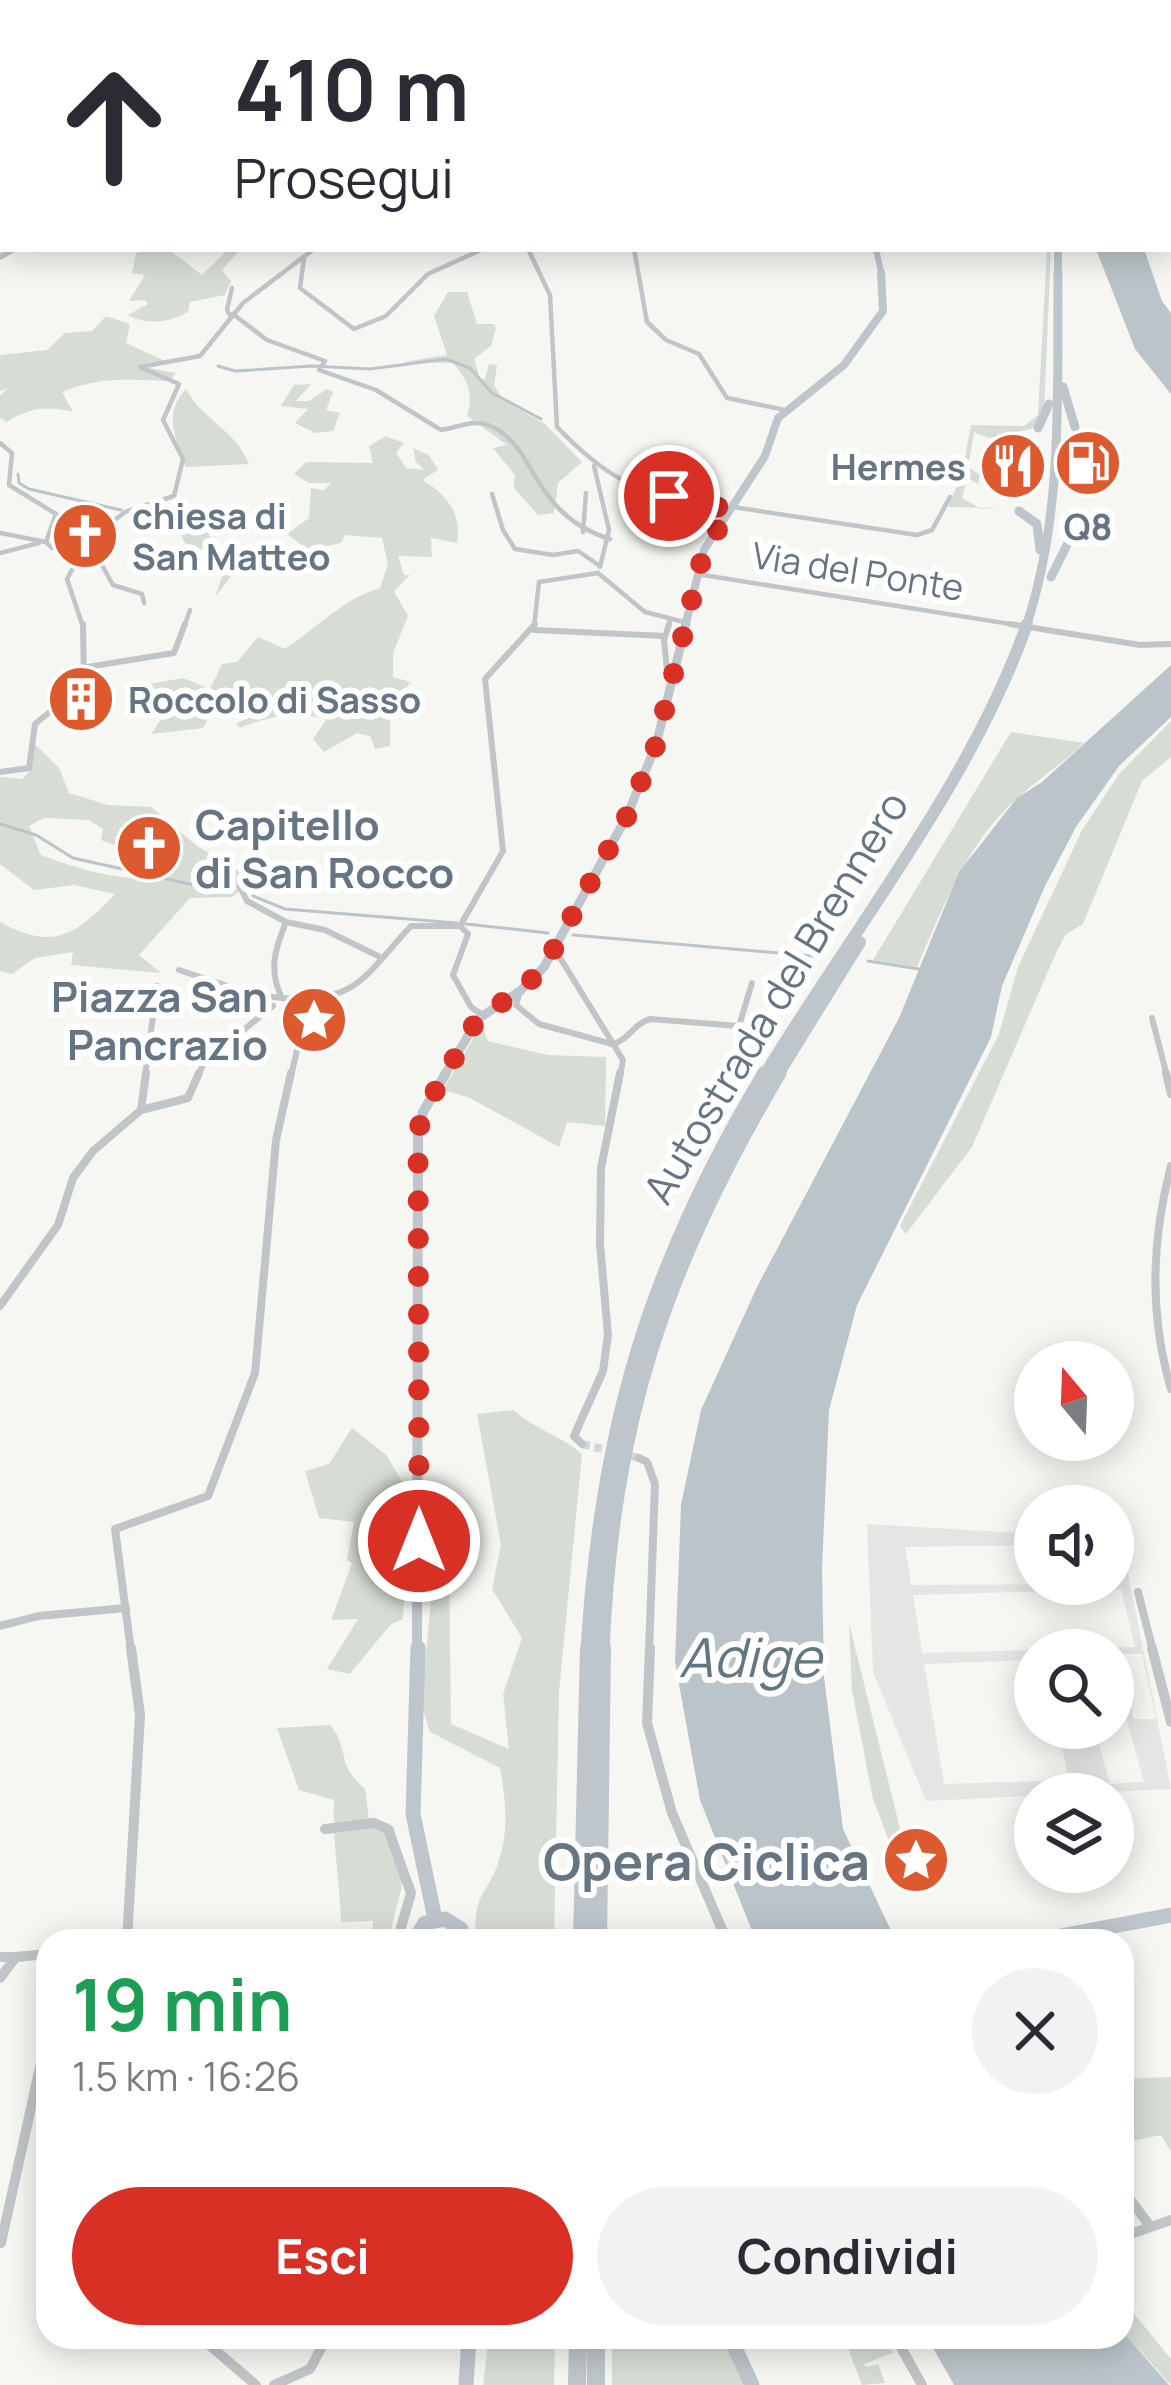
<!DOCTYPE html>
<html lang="it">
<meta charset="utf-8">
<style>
body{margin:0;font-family:Manrope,sans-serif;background:#f2f2f3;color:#2b2b33;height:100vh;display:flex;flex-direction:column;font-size:45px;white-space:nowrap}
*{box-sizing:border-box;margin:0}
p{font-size:39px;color:#7c7c81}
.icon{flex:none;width:66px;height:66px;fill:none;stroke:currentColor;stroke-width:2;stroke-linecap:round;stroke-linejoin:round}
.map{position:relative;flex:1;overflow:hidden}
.side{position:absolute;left:36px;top:1929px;width:1098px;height:420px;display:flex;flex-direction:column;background:#fff;border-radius:36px;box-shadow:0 6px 30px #0003}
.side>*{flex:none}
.top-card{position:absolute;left:0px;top:0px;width:1173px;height:252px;box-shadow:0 6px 30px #0003;background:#fff;color:#2b2b33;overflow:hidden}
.needle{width:78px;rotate:341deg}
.buttons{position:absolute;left:1014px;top:1341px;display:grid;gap:24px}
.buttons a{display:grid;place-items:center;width:120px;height:120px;border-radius:50%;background:#fff;box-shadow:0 6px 30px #0003;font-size:60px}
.pin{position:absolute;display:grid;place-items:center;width:102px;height:102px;color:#fff;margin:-51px;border:6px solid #fff;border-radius:50%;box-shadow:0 3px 12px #0007}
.me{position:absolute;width:132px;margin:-66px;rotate:0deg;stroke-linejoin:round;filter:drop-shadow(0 0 9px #0008)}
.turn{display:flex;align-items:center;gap:42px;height:252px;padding:0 36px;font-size:54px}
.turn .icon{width:156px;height:156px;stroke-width:2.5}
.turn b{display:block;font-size:84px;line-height:102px}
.round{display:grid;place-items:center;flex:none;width:126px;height:126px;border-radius:63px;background:#f2f2f3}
.overview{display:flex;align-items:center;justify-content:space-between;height:204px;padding:0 36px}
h1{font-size:72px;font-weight:700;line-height:90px;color:#1e9e55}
.action{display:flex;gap:24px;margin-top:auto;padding:24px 36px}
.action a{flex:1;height:138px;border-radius:72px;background:#d93025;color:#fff;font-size:48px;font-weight:700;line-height:138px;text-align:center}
.action a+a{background:#f2f2f3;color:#2b2b33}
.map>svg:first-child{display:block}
.built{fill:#e4e5e4;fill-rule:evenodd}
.green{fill:#d7ddd4;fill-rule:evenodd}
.water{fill:#bbc5c9}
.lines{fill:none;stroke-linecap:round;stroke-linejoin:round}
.stream{stroke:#bbc5c9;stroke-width:3}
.street-tunnel{stroke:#d2d6d7;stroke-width:8;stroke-dasharray:8 4.5;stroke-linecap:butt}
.street-far3{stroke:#c1c5c8;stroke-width:4.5}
.street-far2{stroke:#c1c5c8;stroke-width:6}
.street-far1{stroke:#c1c5c8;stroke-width:8}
.street{stroke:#c1c5c8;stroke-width:10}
.secondary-far4{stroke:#bec5cb;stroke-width:6}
.secondary-far3{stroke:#bec5cb;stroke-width:8}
.secondary-far2{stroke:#bec5cb;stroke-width:9}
.secondary-far1{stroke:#bec5cb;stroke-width:10}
.secondary{stroke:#bec5cb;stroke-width:15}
.highway-far4{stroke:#bec5cb;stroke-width:8}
.highway-far3{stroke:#bec5cb;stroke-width:9}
.highway-far2{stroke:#bec5cb;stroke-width:12}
.highway-far1{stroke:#bec5cb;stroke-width:15}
.highway{stroke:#bec5cb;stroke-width:18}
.route{stroke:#d93025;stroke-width:21;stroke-dasharray:0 37.8}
.labels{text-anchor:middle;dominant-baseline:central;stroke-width:12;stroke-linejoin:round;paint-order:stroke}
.far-poi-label{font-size:36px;font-weight:bold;fill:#667583;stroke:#fff;text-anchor:start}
.far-street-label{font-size:36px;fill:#667583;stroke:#fff}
.poi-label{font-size:42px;font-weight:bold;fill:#667583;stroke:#fff;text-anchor:start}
.street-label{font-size:42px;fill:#667583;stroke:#fff}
.near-poi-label{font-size:51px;font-weight:bold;fill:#667583;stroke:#fff;text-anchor:end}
.near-water-label{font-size:54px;font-style:italic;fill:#62777f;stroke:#fff}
</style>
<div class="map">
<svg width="1171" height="2385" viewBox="0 0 1171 2385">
<rect width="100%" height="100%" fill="#f6f6f3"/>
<path class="built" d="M867,1524L1035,1534V1545L905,1547L911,1585L1113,1584V1539H1121L1171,1789L926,1801L873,1672ZM1121,1589L1135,1647L1038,1650H1113V1686L1118,1687L1144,1782L1110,1784L1095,1728H1058L1069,1780L944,1784L924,1664L1035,1660V1650L922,1653L913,1595ZM1120,1654H1142L1156,1719H1134Z"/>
<g class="green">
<path d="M168,249L202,275L229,249H241L222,270L231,281L225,295L190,302L188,312C169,322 148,326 128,315L148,304L145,300L129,301L145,275L132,273L136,253Z"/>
<path d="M1047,249H1051L1044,412L1032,429L989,438L974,432L968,467L980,475L978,484L967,478L962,498L981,509L998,508L948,507L962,474L971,425L1024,426L1038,415Z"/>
<path d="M448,292H467L477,324H494L496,328L491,346L474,359L480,379H485L489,364L497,365L494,385L504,401L545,424L582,462L558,483L554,513L538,515L514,488L515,475L493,448L507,445L467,416C474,394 468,380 453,363L403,362L447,355L434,316Z"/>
<path d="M106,316L130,324L126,343L165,361L146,363L149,368L176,373L169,381C125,380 104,376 62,392L73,412C48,406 29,407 7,422L0,418V396L8,388L0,391V355L47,350L65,333L92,331Z"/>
<path d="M311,384L296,401H309L327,389L333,392L326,410L340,413L333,431L315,433L295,423L308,409L281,406L294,385Z"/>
<path d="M186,389C203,421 236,430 249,464L186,467C176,438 162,415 186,389Z"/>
<path d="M386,436L404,443L396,453L406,468L424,470L416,462L413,448L429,455L438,470L422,480C445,492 463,515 457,543L431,538L432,557L398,556L404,575H410L394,591L408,616L393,653V677L410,682L390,717V746L375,749L370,736L357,733L324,752L313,739L326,720C298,709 267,717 240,728L236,724L275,705H241L212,711L203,728L151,734L174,700L132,687L183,678L210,689L222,664L237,662L258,637L285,649C317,628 344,598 380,588L388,564L382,538L345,535L341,543L307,550L287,534L309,518L311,488L324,490L331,483H309L294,474L306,462L373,463L369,446Z"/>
<path d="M271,503L274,518L256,523L249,518L215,525L208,532L213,547L248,551L266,544L264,558L239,557L240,565L215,597L228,559L185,543L180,533L161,525L151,511L199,525L231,514L266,510Z"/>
<path d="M1171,721V757L1142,781L1083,924L1066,934L1056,953L972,1147L906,1234L900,1226L999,1034L1018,967L1082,830L1119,774Z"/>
<path d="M1011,732L1084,743C1063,763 1040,778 1019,797C968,840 943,908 917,967L873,960Z"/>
<path d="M34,743L59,768L69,793L108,805L151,807L197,846L254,880L232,897L190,898L139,955L161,973L71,965L73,952L35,958L12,974L0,971V922C54,952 77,934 115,894L74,885L34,890L0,864V777L22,779L29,772ZM44,818L89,820L103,829L101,840L175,869C140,890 78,869 41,855L29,826Z"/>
<path d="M481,1025L488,1041L548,1055L606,1057L605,1126L567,1122L559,1147L470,1098L443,1090Z"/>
<path d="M513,1410C536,1430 560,1435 582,1454L559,1692L554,1941H476C472,1887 491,1895 501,1853C509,1823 505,1798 500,1768L430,1732L421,1704L436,1550L449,1559L451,1724L509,1749L503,1694L522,1638L492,1589L501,1545L477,1414Z"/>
<path d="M352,1428L386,1455L410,1494L403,1619L390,1625L350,1674L327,1669L358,1619L331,1620L352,1563L347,1560L354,1522L319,1518L305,1471L329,1464Z"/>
<path d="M849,1623L914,1885L907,1888L873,1799L852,1690Z"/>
<path d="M330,1725C350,1748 335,1764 365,1789L369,1819L394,1827L404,1878L388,1941H372L373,1921L341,1922C340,1881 332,1842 334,1800L299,1790L277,1728Z"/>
<path d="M1171,2077V2152L1161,2135L1122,2143V2079Z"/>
<path d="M1122,2299L1171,2359V2385L1122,2331Z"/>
<path d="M489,2337H555L554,2385H483Z"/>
<path d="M612,2337H725L745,2385H612Z"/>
<path d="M844,2337L880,2338L884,2346L895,2352L864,2364L866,2367L878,2364L885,2383L862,2385Z"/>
</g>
<g class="water">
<path d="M1096,249H1144L1162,301L1171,313V394L1135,349Z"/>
<path d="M1171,665V717L1119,766L1076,827L1045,886L1002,986L991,1037L857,1305L829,1410L822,1569L824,1677L843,1829L896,1941H756L700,1800L675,1662L681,1505L701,1410L757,1287L899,1018L959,872L1017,798L1042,782Z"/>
<path d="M1122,2331L1169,2385H954L927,2337H1122Z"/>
</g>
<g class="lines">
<g class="stream">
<path d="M1116,0L1141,3"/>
<path d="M615,3L621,0"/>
<path d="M218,366L235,371L312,366L370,369L446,359L470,368L492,393L541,419"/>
<path d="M18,474L19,483L29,489L121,510"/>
<path d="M137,511L170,517"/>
<path d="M0,824L36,835L73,858L230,893"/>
<path d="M253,896L285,909L457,923"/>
<path d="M466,924L548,933"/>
<path d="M573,935L814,956"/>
<path d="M868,961L919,969"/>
</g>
<path class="street-tunnel" d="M582,1444L639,1458"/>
<g class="street-far3">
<path d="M170,0L185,3"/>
<path d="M629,3L635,0"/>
<path d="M528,249L550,295L557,427C627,499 643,485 731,510"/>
<path d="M634,249L647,322L666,340L699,354L727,398L785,410"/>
<path d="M304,258L300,288L354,329L386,316L428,274L483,249"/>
<path d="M233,314L267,340L325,361L319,370L376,390L441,430C456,428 473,419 488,425C538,444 529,514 610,539"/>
<path d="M231,317L227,310L232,288"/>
<path d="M0,443L12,453L9,485L56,514L46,542"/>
<path d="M594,466L609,530L600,567"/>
<path d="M492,494L503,530L515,549L553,555L578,551L600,566"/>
<path d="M733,507L917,535L932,530L950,497"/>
<path d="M583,532L586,493"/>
<path d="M0,533L46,542L52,548L83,544L125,512L174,496L183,459L163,420L179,384L140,367L200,356L243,303L314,249"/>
<path d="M65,551L78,558L67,579L83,627"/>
<path d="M0,553L39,543"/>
<path d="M78,558L99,560L113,585L142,594L144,603"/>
<path d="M598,573L645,612L688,623"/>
<path d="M697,574L1029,627"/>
<path d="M184,627L190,610"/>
<path d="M534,627L539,582L598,573"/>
<path d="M668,627L670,619"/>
</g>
<g class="street-far2">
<path d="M1010,624L1140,645L1171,644"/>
<path d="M534,630L665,636"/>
<path d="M87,667L174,653L185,624"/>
<path d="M667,670L664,640L669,624"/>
<path d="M0,772L29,768L35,724L84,684L83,624"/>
<path d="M240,887L247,901L286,922"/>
<path d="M460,926L503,851L485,679L535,624"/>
<path d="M554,948L623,1060L620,1076"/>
<path d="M378,956L325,930L286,922C275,949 268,970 282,998C357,1004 364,976 411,926H460L468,934L453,975L471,1007L481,1014"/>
<path d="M179,970L255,995L282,998"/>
<path d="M520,991L516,1005L539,1024L612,1044"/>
<path d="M199,997L214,994L272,1006"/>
<path d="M1152,1018L1167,1076"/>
<path d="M614,1044C631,1038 633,1024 650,1019L739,1026L752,983"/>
<path d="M145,1076L157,986"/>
<path d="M198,1076L204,1062L273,1006"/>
<path d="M291,1076L303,1024L319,1001"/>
</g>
<g class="street-far1">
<path d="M1166,1073L1171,1094"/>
<path d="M141,1110L146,1073"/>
<path d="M1171,1166C1151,1241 1149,1314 1171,1389"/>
<path d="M0,1306L58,1225L73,1178L93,1151L141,1110L188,1098L199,1073"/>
<path d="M582,1444L574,1436L603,1371L608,1335L600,1244L601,1168L620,1073"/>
<path d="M639,1458L647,1462L655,1484L649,1651"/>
<path d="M1138,1592L1153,1651"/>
<path d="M0,1626L39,1616L126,1608"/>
<path d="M131,1651L115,1529L208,1496L255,1373L276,1140L291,1073"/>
</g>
<g class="street">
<path d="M650,1648L647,1723L672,1813L727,1941"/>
<path d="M1152,1648L1171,1722"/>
<path d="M325,1829L374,1823L388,1829L411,1893L397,1941"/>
<path d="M127,1941L140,1715L131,1648"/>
<path d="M0,1957H16"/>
<path d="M0,1978L16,1957L48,1954"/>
<path d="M1122,2189L1150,2226"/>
<path d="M1122,2237L1171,2220"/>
<path d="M1,2243L48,2031"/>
<path d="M200,2337L256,2385"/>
<path d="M895,2337L922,2385"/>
<path d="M274,2385L310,2369L327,2337"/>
</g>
<g class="secondary-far4">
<path d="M124,0L131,3"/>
<path d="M550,3L562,0"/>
<path d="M876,249L882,276"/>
<path d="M0,257L14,249"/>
</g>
<path class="secondary-far3" d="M685,627L704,550L765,456L778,418L844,365L883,311L881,273"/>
<path class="secondary-far2" d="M444,1076L478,1019L520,991L544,967L627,816L656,745L686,624"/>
<path class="secondary-far1" d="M417,1651L418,1133L423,1112L446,1073"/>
<g class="secondary">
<path d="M418,1648L413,1814L435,1919"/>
<path d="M414,1941L425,1923L445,1919L461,1929L464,1941"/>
<path d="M1034,1941L1171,1915"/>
<path d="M730,2337L752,2385"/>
<path d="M466,2385L469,2337"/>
</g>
<path class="highway-far4" d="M1058,276V249"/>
<g class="highway-far3">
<path d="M1063,387L1075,427"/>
<path d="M1038,428L1049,404"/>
<path d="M1019,511L1037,524L1040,550"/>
<path d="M1051,577L1071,537"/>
<path d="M1026,627C1064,512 1057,393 1058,273"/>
</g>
<g class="highway-far2">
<path d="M764,1076C850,933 972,782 1027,624"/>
<path d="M777,1076L860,942"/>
</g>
<g class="highway-far1">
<path d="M588,1651C601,1429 650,1264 765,1073"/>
<path d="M602,1651C612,1422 663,1270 779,1073"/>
</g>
<g class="highway">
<path d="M582,1941L589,1648"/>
<path d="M598,1941L602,1648"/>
<path d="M596,2337V2385"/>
<path d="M577,2385L578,2337"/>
</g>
</g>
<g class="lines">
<path class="route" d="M419,1541L418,1133L423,1112L478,1018L520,991L544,967L627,816L656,745L704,550L731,510L669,496"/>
</g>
<defs>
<g id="fuel-disc" transform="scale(3.45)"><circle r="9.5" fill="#dc5a2d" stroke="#fff"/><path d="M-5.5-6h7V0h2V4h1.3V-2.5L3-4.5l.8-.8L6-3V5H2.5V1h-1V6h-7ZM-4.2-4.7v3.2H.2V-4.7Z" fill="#fff"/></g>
<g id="restaurant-disc" transform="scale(3.45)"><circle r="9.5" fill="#dc5a2d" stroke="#fff"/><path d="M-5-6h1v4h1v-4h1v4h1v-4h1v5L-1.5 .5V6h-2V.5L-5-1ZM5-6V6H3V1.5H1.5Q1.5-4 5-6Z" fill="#fff"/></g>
<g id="church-disc" transform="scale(3.45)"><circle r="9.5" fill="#dc5a2d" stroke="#fff"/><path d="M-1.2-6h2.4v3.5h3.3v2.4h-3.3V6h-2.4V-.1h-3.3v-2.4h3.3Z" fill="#fff"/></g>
<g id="building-disc" transform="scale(3.45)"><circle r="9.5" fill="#dc5a2d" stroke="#fff"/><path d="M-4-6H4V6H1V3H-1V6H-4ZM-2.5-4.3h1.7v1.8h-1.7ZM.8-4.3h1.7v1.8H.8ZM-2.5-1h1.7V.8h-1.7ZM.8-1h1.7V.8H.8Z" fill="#fff"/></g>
<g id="sight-disc" transform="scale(3.45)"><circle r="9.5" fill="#dc5a2d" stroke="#fff"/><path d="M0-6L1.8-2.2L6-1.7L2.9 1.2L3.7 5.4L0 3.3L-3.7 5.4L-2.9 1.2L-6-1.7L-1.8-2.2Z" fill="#fff"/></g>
</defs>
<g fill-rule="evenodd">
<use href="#fuel-disc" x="1088" y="463"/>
<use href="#restaurant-disc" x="1013" y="466"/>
<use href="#church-disc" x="85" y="536"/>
<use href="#building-disc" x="81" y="699"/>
<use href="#church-disc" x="149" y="848"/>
<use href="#sight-disc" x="314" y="1020"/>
<use href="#sight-disc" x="916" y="1860"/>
</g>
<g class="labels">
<g class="far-poi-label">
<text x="966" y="466" text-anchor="end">Hermes</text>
<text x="132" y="515">chiesa di<tspan x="132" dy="41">San Matteo</tspan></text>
<text x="1088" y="526" text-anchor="middle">Q8</text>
<text x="128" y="699">Roccolo di Sasso</text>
</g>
<g class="far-street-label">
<text transform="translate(858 571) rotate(9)">Via del Ponte</text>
</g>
<g class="poi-label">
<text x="195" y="824">Capitello<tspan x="195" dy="48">di San Rocco</tspan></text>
<text x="268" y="996" text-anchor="end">Piazza San<tspan x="268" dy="48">Pancrazio</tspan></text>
</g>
<g class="street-label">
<text transform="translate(775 997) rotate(-59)">Autostrada del Brennero</text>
</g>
<g class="near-poi-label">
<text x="870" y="1860">Opera Ciclica</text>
</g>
<g class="near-water-label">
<text x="750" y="1656">Adige</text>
</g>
</g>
</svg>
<div class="buttons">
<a><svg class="needle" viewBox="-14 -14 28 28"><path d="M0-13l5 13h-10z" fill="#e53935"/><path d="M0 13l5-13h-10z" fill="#7c7c81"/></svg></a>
<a><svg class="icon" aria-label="sound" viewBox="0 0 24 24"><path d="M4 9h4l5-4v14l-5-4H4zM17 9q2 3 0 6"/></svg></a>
<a><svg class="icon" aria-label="search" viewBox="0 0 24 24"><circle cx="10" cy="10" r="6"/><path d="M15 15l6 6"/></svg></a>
<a><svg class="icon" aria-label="layers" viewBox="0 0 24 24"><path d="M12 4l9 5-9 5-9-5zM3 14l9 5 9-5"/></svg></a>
</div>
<div class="pin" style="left:669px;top:496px;background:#d93025"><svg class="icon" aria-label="arrive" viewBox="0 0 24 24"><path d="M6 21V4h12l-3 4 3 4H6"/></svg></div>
<svg class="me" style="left:419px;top:1541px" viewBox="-20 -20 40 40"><circle r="17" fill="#d93025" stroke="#fff" stroke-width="3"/><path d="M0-11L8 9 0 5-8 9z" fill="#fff"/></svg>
<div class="top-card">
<div class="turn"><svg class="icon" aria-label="ahead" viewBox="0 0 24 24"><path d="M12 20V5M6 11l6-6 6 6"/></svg><div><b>410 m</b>Prosegui</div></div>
</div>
<section class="side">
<div class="overview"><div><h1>19 min</h1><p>1.5 km · 16:26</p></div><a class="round"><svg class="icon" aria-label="close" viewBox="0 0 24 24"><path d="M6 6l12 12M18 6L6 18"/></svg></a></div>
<div class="action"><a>Esci</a><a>Condividi</a></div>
</section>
</div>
